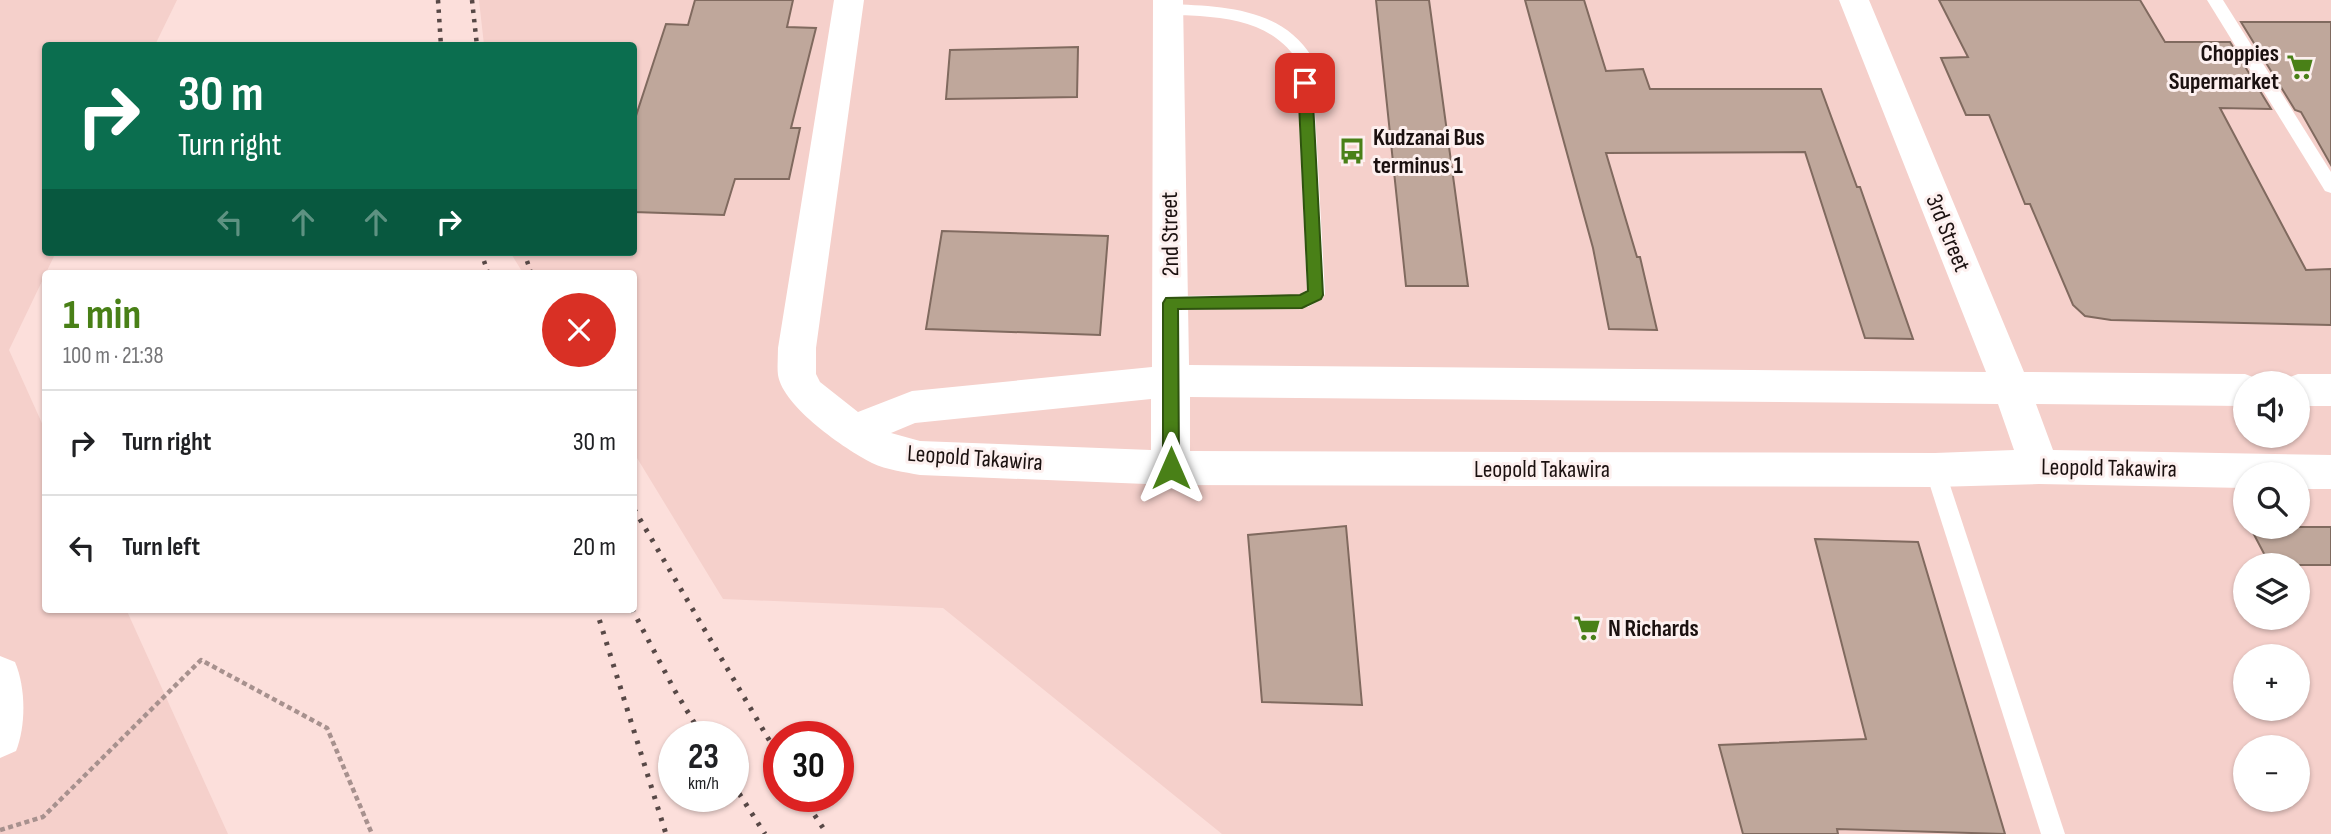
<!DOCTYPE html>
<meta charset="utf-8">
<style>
body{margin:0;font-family:"Sofia Sans Condensed",sans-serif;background:#f2f2f2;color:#202124;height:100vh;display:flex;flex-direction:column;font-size:26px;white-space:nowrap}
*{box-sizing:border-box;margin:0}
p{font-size:23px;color:#757577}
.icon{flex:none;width:38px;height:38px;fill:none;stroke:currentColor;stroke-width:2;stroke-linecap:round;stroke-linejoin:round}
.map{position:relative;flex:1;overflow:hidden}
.details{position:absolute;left:42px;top:270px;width:595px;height:343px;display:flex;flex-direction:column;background:#fff;border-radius:7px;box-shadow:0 2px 5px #0004}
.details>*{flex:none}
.banner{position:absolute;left:42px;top:42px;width:595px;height:214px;border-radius:7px;box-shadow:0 2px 5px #0004;background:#0b6e4f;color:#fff;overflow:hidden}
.controls{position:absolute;left:2233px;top:371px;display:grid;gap:14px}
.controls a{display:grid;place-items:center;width:77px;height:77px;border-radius:50%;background:#fff;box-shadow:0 2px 5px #0004;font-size:35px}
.speed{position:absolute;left:658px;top:721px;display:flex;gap:14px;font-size:35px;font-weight:700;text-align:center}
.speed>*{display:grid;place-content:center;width:91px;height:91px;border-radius:50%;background:#fff;box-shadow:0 2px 5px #0004;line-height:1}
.speed small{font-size:18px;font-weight:400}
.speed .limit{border:10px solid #d22;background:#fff;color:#111}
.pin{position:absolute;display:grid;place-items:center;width:60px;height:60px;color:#fff;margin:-30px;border-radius:14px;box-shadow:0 4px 10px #0006}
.me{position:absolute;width:77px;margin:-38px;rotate:0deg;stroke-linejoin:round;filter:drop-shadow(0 0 5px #0008)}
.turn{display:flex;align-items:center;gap:24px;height:147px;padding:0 21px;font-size:32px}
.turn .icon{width:91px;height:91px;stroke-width:2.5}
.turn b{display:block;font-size:49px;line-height:60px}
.lanes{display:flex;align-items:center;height:66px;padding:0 21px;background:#0003;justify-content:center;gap:35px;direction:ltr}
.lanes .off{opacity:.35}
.round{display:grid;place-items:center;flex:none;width:74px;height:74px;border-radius:37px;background:#f2f2f2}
.headline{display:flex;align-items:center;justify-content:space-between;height:119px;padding:0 21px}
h1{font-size:42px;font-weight:700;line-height:52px;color:#498017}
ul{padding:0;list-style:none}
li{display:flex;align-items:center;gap:21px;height:105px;padding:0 21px;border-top:2px solid #e0e0e0}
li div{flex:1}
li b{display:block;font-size:26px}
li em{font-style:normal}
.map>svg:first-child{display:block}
.built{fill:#f5d0cb;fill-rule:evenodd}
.building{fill:#bfa79b;stroke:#806a5f;stroke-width:2}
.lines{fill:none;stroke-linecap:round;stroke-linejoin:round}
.path{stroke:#a7918e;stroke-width:4.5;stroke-dasharray:5 3.5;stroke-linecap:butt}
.service{fill:#fff;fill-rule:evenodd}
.minor{fill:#fff;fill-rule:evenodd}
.rail-far1{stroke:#574846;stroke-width:4.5;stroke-dasharray:3.5 6;stroke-linecap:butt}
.rail{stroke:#574846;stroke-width:5;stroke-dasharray:3.5 8;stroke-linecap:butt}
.route{fill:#498017;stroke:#2f530f;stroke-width:2}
.labels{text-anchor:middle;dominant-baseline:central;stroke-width:6;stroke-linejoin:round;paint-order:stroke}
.poi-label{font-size:24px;font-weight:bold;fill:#1b1110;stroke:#fdf0ef;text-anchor:start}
.street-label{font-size:24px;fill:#1b1110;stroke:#fdf0ef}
</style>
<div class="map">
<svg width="2331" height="834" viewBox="0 0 2331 834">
<rect width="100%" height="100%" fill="#fcdfdb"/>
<g class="built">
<path d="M0,0H177L155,45L46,46V252H56L9,350L45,430L46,609H126L228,834H0Z"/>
<path d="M479,0H2331V834H1222L943,608L723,599L634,453V273H523L510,252H634V46L484,45ZM2245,383H2298V436H2245ZM2245,474H2298V527H2245ZM2245,565H2298V618H2245ZM2245,656H2298V709H2245ZM2245,747H2298V800H2245Z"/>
</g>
<g class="building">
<path d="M695,0H793L787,27L816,28L791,128H800L789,179H735L724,215L634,212V122L666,24L688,25Z"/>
<path d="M1376,0H1429L1468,286H1406Z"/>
<path d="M1525,0H1584L1606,71L1643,69L1650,89H1821L1857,187H1860L1913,339L1865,338L1805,152L1606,153L1637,257H1640L1657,330L1609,329L1593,248Z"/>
<path d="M1939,0H2140L2165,42H2230L2271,109L2220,108L2306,270L2331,269V325L2111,320L2085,316L2073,305L2030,204H2025L1989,115H1966L1941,58L1968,57Z"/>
<path d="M2241,22H2331V165L2301,112L2295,110Z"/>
<path d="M1078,47L1077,97L946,99L950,50Z"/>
<path d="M942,231L1108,236L1100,335L926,329Z"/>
<path d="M1346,526L1362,705L1262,702L1248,535Z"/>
<path d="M2250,527H2331V565H2270Z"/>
<path d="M1815,539L1918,542L2005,834L1837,829L1838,834H1743L1719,745L1866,739Z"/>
</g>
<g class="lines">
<path class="path" d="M0,830L43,817L201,660L327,728L372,834"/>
<g class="service">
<path d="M2207,0H2223L2331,172V193L2325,191Z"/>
<path d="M1168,4C1220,6 1281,7 1312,57L1325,294L1322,299L1308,307L1171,310L1165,308L1162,303L1165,298L1171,296L1299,295L1307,290L1296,58C1272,26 1239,19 1200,16C1188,15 1174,16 1163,13L1160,9L1163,5Z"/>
<path d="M1935,461L1942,464L1945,470L2065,834H2041L1925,470L1928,464Z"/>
</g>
<g class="minor">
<path d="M834,0H864L816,348V374L820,382L858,412L912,391L1152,367L1153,0H1183L1189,365L1986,372L1839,0H1869L2024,372L2245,374L2258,379L2261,383H2245V406L2036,404L2053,450L2331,455V489H2298V474H2245V488L2039,484L1935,487L1171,485L920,475C904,472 887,470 872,463C845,449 783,407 778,375C777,367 778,357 778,348ZM1190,397L1998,404L2014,450L1935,453L1190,451ZM1151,399V450L920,441L891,433L915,423Z"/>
<path d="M2298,374H2331V406H2298V383H2282L2285,379Z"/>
<path d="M0,656L15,662C26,688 26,726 16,751L0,758Z"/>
</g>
<g class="rail-far1">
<path d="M438,0L441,46"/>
<path d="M472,0L477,46"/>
<path d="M481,252L488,273"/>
<path d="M524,252L531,273"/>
</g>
<g class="rail">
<path d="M634,509L779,757"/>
<path d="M596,609L666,834"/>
<path d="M632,609L675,691L703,737"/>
<path d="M733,784L765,834"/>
<path d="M802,796L827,834"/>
</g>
</g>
<path class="route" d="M1305,78L1312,83L1323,295L1321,299L1302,308L1178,309L1179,468L1177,473H1166L1163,468V303L1166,298L1300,295L1308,291L1298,83Z"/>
<defs>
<g id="supermarket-bare" transform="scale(2.1)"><path d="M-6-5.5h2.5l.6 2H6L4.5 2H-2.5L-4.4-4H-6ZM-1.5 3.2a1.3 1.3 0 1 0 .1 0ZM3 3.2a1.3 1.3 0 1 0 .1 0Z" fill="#498017" stroke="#fdf0ef" stroke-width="2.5" paint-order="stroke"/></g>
<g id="bus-bare" transform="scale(2.1)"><path d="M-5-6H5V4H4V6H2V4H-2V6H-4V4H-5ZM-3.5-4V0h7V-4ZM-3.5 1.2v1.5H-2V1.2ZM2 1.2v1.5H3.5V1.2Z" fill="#498017" stroke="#fdf0ef" stroke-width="2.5" paint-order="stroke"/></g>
</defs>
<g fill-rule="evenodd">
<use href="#supermarket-bare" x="2300" y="67"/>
<use href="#bus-bare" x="1352" y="151"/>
<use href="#supermarket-bare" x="1587" y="628"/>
</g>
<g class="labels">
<g class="poi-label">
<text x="2279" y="53" text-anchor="end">Choppies<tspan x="2279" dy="28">Supermarket</tspan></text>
<text x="1373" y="137">Kudzanai Bus<tspan x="1373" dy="28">terminus 1</tspan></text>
<text x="1608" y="628">N Richards</text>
</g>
<g class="street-label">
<text transform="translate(1948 233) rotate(68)">3rd Street</text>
<text transform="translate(1170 234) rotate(-91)">2nd Street</text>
<text transform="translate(975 458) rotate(4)">Leopold Takawira</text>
<text transform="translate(2109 468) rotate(1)">Leopold Takawira</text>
<text x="1542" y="469">Leopold Takawira</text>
</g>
</g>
</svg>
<div class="controls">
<a><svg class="icon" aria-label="sound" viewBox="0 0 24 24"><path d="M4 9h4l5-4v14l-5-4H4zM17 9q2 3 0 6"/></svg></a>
<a><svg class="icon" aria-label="search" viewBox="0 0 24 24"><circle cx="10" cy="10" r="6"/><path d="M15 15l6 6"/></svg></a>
<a><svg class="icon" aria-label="layers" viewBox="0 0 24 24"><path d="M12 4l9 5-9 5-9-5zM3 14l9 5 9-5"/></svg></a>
<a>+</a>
<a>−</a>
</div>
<div class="speed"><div>23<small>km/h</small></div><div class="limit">30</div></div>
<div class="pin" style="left:1305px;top:83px;background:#d93025"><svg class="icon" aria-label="arrive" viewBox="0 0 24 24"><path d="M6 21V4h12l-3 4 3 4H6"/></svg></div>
<svg class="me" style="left:1171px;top:468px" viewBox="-20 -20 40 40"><path d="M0-17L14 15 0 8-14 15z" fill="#498017" stroke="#fff" stroke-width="4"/></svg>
<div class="banner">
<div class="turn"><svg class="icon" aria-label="right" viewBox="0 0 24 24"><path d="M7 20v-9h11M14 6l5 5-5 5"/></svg><div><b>30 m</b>Turn right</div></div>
<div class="lanes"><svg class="icon off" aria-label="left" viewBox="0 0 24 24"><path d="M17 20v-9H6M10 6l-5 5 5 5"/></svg><svg class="icon off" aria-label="ahead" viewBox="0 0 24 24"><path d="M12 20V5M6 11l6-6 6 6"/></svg><svg class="icon off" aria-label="ahead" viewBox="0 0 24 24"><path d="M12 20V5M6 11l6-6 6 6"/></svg><svg class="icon" aria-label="right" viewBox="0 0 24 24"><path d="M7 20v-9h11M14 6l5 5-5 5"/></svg></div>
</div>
<section class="details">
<div class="headline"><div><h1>1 min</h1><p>100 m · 21:38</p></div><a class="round" style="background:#d93025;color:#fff"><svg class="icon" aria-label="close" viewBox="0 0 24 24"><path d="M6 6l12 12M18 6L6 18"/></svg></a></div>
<ul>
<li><svg class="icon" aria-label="right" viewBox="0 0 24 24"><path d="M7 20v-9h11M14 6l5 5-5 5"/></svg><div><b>Turn right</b></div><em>30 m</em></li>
<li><svg class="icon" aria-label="left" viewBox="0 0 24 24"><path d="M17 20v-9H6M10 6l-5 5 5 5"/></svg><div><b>Turn left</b></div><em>20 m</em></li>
</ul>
</section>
</div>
